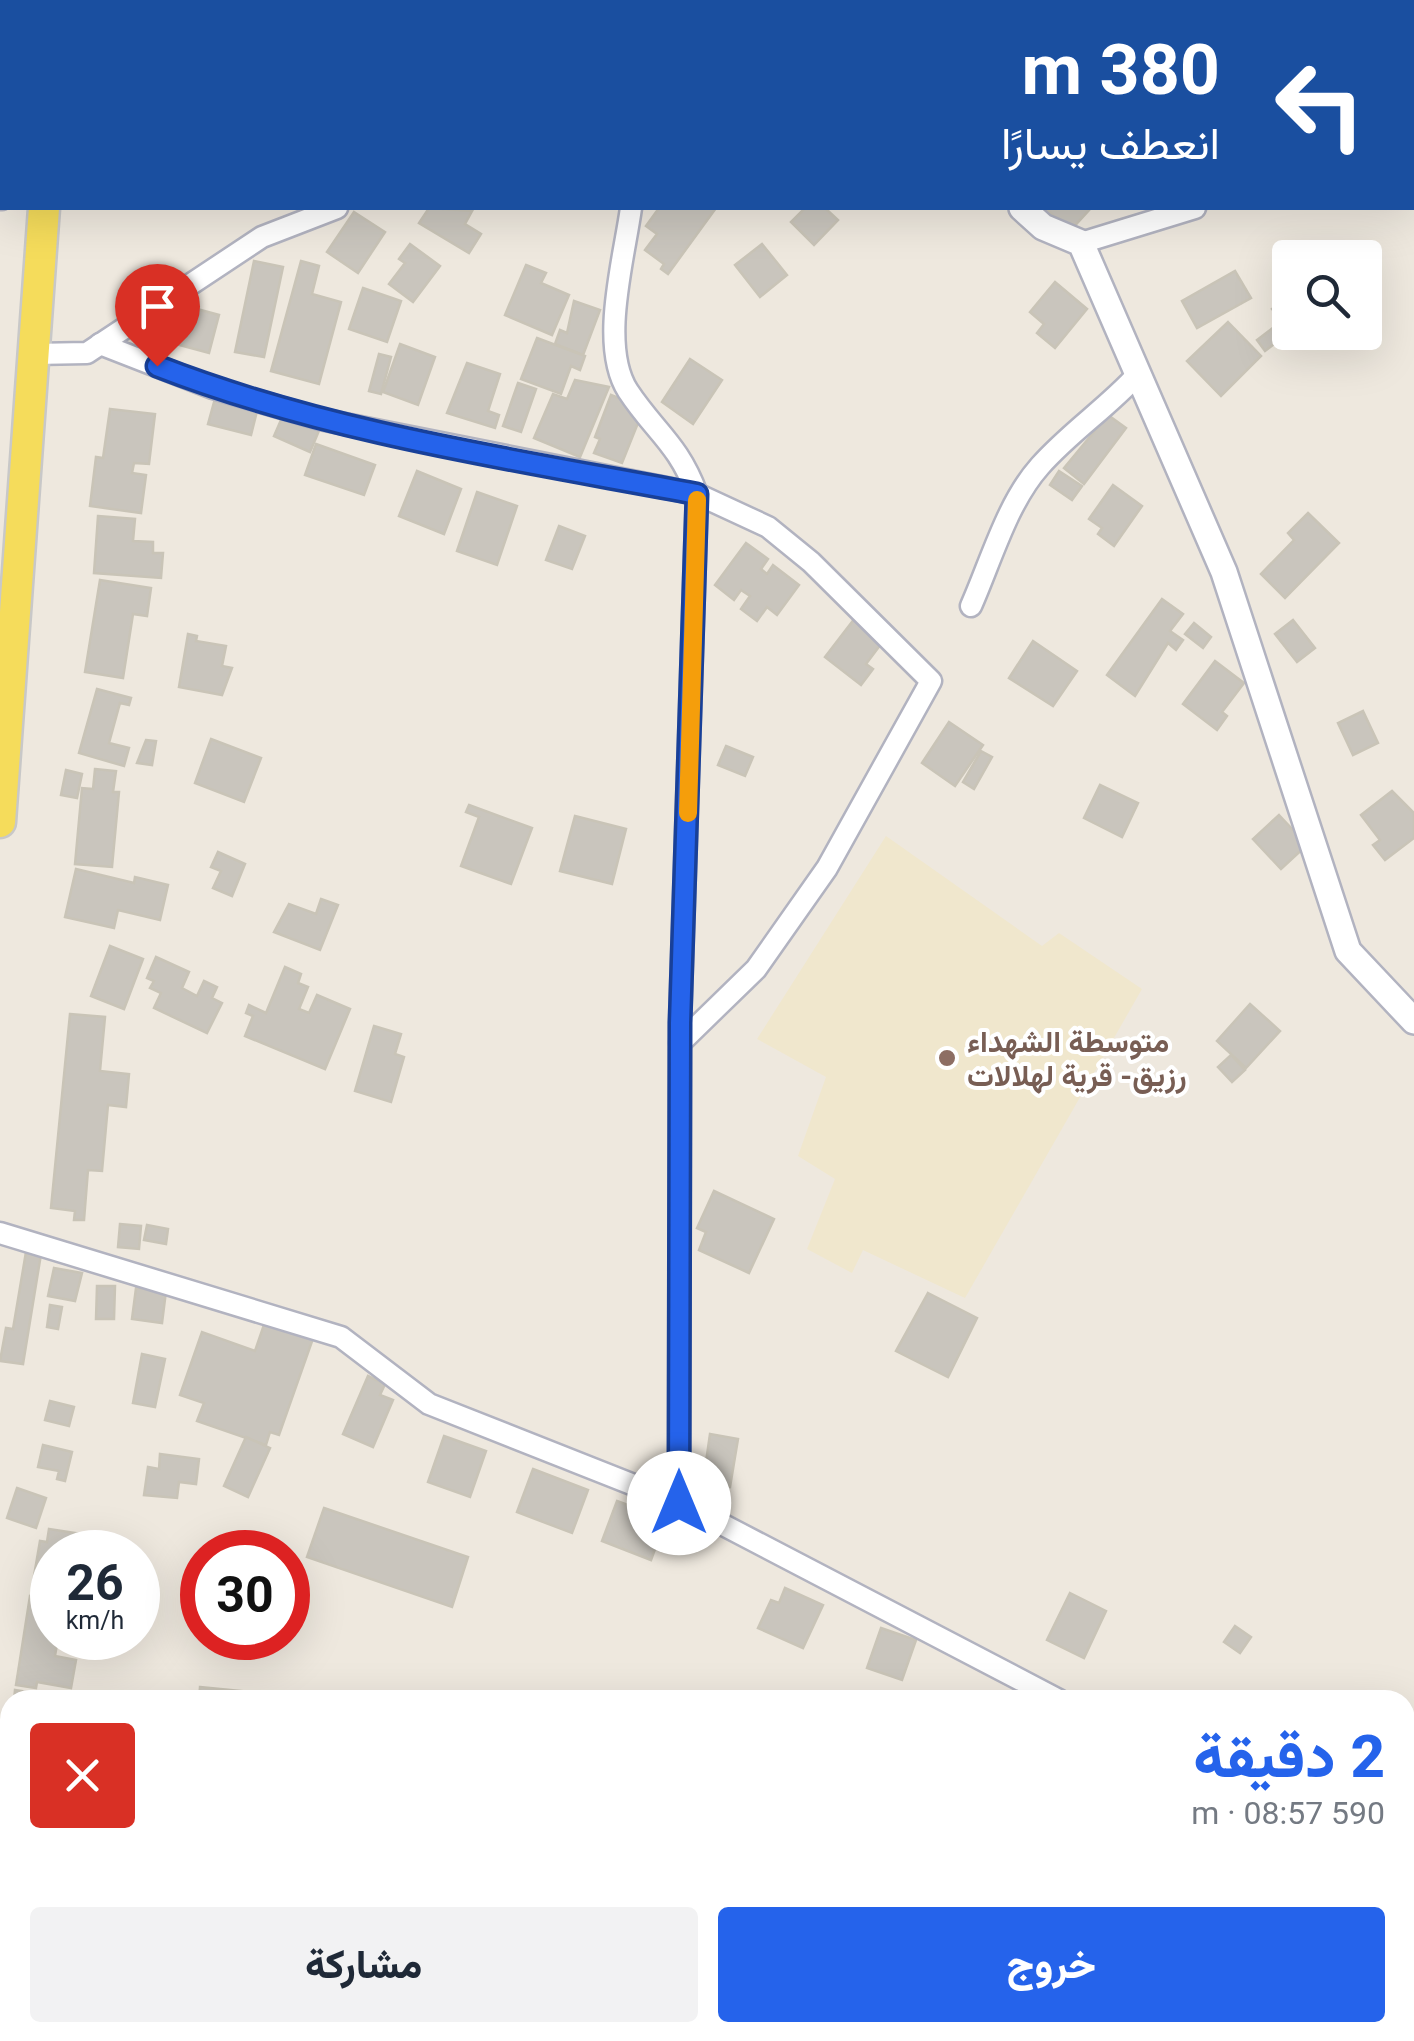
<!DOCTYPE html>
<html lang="ar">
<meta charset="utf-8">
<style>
body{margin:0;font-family:Roboto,Vazirmatn,sans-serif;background:#f2f2f3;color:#1f2937;direction:rtl;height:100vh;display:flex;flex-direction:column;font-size:38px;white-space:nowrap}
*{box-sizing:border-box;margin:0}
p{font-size:32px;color:#747a83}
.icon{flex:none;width:55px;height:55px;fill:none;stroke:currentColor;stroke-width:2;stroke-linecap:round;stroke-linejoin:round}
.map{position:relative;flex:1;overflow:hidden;direction:ltr}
.side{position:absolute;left:0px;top:1690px;width:1415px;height:352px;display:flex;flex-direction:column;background:#fff;border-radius:30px 30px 0 0;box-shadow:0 10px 40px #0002;direction:rtl}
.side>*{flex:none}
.top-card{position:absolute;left:0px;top:0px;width:1415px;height:210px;box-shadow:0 10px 40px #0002;direction:rtl;background:#1a4fa0;color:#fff;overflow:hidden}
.controls{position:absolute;left:1272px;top:240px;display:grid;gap:20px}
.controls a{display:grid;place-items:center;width:110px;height:110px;border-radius:10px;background:#fff;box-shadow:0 10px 40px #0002;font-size:50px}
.speed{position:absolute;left:30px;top:1530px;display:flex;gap:20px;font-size:50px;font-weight:700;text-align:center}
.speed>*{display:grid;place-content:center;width:130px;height:130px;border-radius:50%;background:#fff;box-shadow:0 10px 40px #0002;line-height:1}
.speed small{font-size:25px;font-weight:400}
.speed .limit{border:15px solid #d22;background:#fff;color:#111}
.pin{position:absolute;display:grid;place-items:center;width:85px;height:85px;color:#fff;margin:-102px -42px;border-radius:50% 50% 50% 0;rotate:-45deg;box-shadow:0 0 10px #0007}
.pin .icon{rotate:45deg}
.me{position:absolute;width:110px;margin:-55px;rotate:0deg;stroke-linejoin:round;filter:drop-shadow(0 0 8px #0008)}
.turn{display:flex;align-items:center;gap:35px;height:210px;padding:0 30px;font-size:45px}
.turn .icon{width:130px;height:130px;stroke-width:2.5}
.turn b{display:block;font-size:70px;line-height:85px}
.round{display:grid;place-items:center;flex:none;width:105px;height:105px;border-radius:10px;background:#f2f2f3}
.overview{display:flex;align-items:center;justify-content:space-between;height:170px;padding:0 30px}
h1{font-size:60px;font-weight:800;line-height:75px;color:#2563eb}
.action{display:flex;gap:20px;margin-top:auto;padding:20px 30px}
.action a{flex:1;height:115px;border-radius:10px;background:#2563eb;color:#fff;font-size:40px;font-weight:800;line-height:115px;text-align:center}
.action a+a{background:#f2f2f3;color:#1f2937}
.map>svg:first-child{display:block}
.education{fill:#f0e7cd}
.building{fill:#c9c5bd;stroke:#c9c4b7;stroke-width:2.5}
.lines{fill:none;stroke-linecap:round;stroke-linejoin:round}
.minor-casing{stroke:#b2b3c0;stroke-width:25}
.tertiary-casing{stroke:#b2b3c0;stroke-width:30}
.primary-casing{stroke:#c8c8c8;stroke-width:35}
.minor{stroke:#fff;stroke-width:20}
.tertiary{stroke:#fff;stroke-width:25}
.primary{stroke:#f5dc5b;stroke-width:30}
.route-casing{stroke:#184099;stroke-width:25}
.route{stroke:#2563eb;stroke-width:18}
.slow{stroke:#f59e0b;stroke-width:18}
.education-dot{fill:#8d6e63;stroke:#fff;stroke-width:4}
.labels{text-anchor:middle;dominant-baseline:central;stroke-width:8;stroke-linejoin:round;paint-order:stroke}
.education-label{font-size:30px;font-weight:bold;fill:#785e54;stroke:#fff;text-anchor:start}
</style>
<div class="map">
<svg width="1414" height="2041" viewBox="0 0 1414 2041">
<rect width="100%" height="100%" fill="#eee8de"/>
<path class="education" d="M886,836L1042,946L1059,933L1142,989L965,1298L863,1250L852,1273L807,1249L835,1179L798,1156L826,1077L757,1039Z"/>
<g class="building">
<path d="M429,208L472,211L465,224L481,234L469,253L419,223Z"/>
<path d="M659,208H716L668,274L661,269L664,264L645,250L657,234L646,226Z"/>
<path d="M805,208H825L838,220L814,245L791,222Z"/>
<path d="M1045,208H1091L1070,231Z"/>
<path d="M354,212L385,232L358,273L327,252Z"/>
<path d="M410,244L440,266L413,302L389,284L405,263L399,259Z"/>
<path d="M762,244L787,275L760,297L735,265Z"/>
<path d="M254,261L283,267L264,357L235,352Z"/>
<path d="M301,261L319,266L312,294L341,302L319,384L271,371Z"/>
<path d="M526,265L546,273L541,283L569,295L552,335L505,315Z"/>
<path d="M1235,271L1251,298L1197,328L1182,301Z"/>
<path d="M1055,282L1087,309L1055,348L1037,333L1044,324L1030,312Z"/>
<path d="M363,288L401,301L387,342L349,329Z"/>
<path d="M574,301L600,310L583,355L555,344L560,330L567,333Z"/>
<path d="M175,303L219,315L209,353L165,341Z"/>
<path d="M1280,303L1290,315V332L1265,351L1257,340L1282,321L1272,309Z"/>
<path d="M1228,322L1261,356L1221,396L1187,361Z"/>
<path d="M537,338L585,356L580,370L571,366L561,394L521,379Z"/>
<path d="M400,344L435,357L418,405L383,392Z"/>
<path d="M379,354L391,357L381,394L369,391Z"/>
<path d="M690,359L722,380L693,424L662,402Z"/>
<path d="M467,363L500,374L488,411L499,415L495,428L447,413Z"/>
<path d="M575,380L609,387L580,457L534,438L553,394L567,399Z"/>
<path d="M518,383L536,389L521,432L503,426Z"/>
<path d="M219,384L261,395L251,435L208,424Z"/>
<path d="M611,395L644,408L622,463L594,453L600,439L595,437Z"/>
<path d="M110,409L155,414L149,464L134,463L132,473L146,475L141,513L90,506L96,457L103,458Z"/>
<path d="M284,413L326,414L310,452L274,436Z"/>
<path d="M1108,415L1126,428L1084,484L1064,468Z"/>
<path d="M316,444L375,465L364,495L305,475Z"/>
<path d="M417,471L461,489L444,534L399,516Z"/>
<path d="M1059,471L1082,486L1072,500L1050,485Z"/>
<path d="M1113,485L1142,506L1114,546L1098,534L1102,528L1089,519Z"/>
<path d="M477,492L517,506L497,565L457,551Z"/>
<path d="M1308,513L1339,543L1285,598L1261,574L1294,540L1288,533Z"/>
<path d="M98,516L135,519L133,541L153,542V553H163L161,578L94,573Z"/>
<path d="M559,526L585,536L572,569L546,560Z"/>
<path d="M746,543L768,559L761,569L767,574L773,565L799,585L777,615L767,607L757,621L741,609L750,596L741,590L734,600L715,585Z"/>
<path d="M100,580L151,588L147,616L133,614L123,678L85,672Z"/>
<path d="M1162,599L1183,614L1170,631L1183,640L1176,650L1168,643L1135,696L1107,675Z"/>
<path d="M855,618L884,640L866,664L873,669L861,685L825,657Z"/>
<path d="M1293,620L1315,648L1297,662L1275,634Z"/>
<path d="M1194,623L1211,637L1203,648L1185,634Z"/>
<path d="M188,634L197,636L196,641L226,646L222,666L232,668L222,695L179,687Z"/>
<path d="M1033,641L1077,671L1053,706L1009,678Z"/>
<path d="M1215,661L1244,683L1222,712L1227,716L1217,730L1183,704Z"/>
<path d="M97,689L131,698L129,705L120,703L109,743L129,748L124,766L79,753Z"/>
<path d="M1363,711L1378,743L1353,755L1338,723Z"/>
<path d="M949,722L983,745L955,786L922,763Z"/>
<path d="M211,739L261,758L244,802L195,783Z"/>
<path d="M146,740L156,741L152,765L137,763Z"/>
<path d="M726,746L753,757L745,776L718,765Z"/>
<path d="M981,751L992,757L974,789L963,782Z"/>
<path d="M95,769L116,771L113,792H119L112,867L75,864L82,788L93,789Z"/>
<path d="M66,770L82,774L77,798L61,795Z"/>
<path d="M1100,785L1138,803L1122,837L1084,818Z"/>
<path d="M1392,791L1414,813V838L1385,860L1373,845L1380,840L1361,815Z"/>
<path d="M469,805L532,828L511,884L461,866L479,817L466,812Z"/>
<path d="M1279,815L1307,845L1281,869L1253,839Z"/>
<path d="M575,816L626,829L612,884L560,871Z"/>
<path d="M218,852L245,864L232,896L213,888L221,871L211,867Z"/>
<path d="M76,869L134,883L135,877L168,885L160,920L118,910L114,928L65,917Z"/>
<path d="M321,899L338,905L320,950L274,932L289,904L316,914Z"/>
<path d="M110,946L143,959L124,1009L91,996Z"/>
<path d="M156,957L189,972L182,988L197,996L204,981L217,987L212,998L222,1003L207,1033L154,1008L161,993L150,988L154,981L147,978Z"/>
<path d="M285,967L301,974L298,983L308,987L299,1009L309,1013L317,995L350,1009L325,1069L245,1036L253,1016L246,1013L249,1005L266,1013Z"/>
<path d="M1250,1004L1280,1031L1246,1068L1217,1041Z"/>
<path d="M70,1014L105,1017L100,1071L129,1074L126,1107L108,1105L102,1171L88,1170L84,1220H74L75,1211L51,1208Z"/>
<path d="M374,1026L401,1034L395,1054L404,1057L391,1102L355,1091Z"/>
<path d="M1231,1055L1245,1070L1232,1082L1218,1067Z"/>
<path d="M714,1191L774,1219L749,1273L699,1250L706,1232L697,1228Z"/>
<path d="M120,1224L141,1226L139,1249L118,1247Z"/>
<path d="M147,1225L168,1229L166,1244L144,1240Z"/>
<path d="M27,1246L42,1248L23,1364L0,1361L6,1328L13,1329Z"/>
<path d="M54,1268L82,1273L75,1301L48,1296Z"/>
<path d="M97,1286H115L114,1319H96Z"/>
<path d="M136,1288L166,1291L162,1323L132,1319Z"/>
<path d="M928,1293L977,1318L948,1377L896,1351Z"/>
<path d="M50,1305L62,1307L58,1329L47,1327Z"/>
<path d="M268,1313L316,1330L279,1435L270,1432L266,1445L197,1421L204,1403L180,1395L202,1332L255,1351Z"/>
<path d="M142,1354L165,1359L155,1407L133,1403Z"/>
<path d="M368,1376L385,1384L380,1395L393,1400L373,1447L343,1434Z"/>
<path d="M50,1401L74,1407L69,1426L45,1420Z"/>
<path d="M710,1434L738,1439L730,1487L703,1483Z"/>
<path d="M444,1436L486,1451L470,1497L428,1482Z"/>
<path d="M246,1437L270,1448L248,1497L224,1486Z"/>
<path d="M43,1445L72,1452L65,1481L57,1479L59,1471L38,1467Z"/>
<path d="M160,1454L199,1459L196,1484L179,1482L177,1498L144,1495L148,1467L159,1469Z"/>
<path d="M533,1469L588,1490L572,1533L517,1512Z"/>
<path d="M17,1488L46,1498L36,1528L7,1518Z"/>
<path d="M617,1501L666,1519L651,1560L602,1541Z"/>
<path d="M324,1508L468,1557L452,1607L307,1557Z"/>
<path d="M49,1529L95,1536V1552H52V1584L33,1582L40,1541L47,1542Z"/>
<path d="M785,1588L823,1605L803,1648L758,1628L771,1600L779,1603Z"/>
<path d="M1070,1593L1106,1611L1084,1658L1047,1640Z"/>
<path d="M30,1596L52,1599V1638H58L55,1656L76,1660L71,1688L37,1682L36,1688L16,1685Z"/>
<path d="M1235,1626L1251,1637L1240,1653L1224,1642Z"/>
<path d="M881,1628L916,1640L902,1680L867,1668Z"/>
<path d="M200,1687L260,1693L259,1700H199Z"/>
<path d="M15,1690L73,1699V1700H14Z"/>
<path d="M1405,1711L1414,1715V1747L1405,1743L1410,1729L1405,1727Z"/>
<path d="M0,1916L10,1918V2032H20L18,2041H0Z"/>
<path d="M1340,2032H1384L1380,2041H1337Z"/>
</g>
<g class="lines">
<g class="minor-casing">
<g id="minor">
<path d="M643,2L645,0"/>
<path d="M666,2L668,0"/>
<path d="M1412,148H1414"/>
<path d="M0,199H2"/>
<path d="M631,208C624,259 599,346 628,391C655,432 678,443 697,494L680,1023L679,1503"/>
<path d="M1081,243L1195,208"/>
<path d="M100,344L213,388L320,419L697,494L768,527L811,562L931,681L827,868L756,969L680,1043"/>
<path d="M34,354L87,353L262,237L337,208"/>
<path d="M971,606C991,561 1007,503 1040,466C1070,432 1107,408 1137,375"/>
<path d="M0,1233L341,1337L429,1404L687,1506L1059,1700"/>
</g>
</g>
<g class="tertiary-casing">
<g id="tertiary">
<path d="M761,0L765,2"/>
<path d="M1022,208L1043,227L1081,243L1224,572L1348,951L1414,1021"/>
<path d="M0,1857L10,1856"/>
<path d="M0,1878L10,1874"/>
<path d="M1405,1927L1414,1930"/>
</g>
</g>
<g class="primary-casing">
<g id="primary">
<path d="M58,2V0"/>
<path d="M0,822L44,208"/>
</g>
</g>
<use href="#minor" class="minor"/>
<use href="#tertiary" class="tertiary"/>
<use href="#primary" class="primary"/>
</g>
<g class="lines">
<g class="route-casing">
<path id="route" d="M157,366C329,433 516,460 697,494L680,1023L679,1503"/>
</g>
<use href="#route" class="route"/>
<path class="slow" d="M688,813L697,500"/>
</g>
<circle class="education-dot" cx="947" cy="1058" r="10"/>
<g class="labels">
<g class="education-label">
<text x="967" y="1041">متوسطة الشهداء<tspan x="967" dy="34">رزيق- قرية لهلالات</tspan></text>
</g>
</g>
</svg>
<div class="controls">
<a><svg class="icon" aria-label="search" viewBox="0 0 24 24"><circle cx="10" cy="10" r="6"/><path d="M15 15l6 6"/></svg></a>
</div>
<div class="speed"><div>26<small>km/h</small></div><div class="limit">30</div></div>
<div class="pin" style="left:157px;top:366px;background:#d93025"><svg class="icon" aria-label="arrive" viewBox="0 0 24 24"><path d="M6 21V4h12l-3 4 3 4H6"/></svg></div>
<svg class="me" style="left:679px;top:1503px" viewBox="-20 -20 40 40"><circle r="19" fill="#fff"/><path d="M0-13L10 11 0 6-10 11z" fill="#2563eb"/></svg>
<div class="top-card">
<div class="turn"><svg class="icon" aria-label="left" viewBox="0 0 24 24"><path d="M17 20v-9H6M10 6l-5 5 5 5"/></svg><div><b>380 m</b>انعطف يسارًا</div></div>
</div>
<section class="side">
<div class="overview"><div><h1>2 دقيقة</h1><p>590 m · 08:57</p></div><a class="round" style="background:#d93025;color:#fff"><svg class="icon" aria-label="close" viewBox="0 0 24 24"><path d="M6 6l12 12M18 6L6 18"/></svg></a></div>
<div class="action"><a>خروج</a><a>مشاركة</a></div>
</section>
</div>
